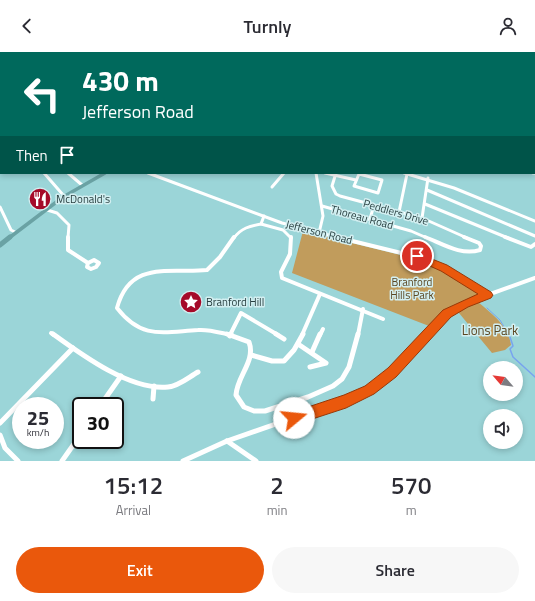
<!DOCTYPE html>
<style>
body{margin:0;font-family:"Titillium Web",sans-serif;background:#f7f7f7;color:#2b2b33;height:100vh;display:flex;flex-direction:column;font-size:15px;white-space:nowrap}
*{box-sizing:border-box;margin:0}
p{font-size:13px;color:#7c7c81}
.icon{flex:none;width:22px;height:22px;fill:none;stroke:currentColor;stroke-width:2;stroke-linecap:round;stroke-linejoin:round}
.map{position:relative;height:409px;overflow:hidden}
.sheet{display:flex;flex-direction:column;background:#fff;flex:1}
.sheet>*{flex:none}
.hud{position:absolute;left:0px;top:0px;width:535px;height:122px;box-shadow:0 2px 6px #0003;background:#00695c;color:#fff;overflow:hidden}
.needle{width:26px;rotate:298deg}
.controls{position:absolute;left:483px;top:309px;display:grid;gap:8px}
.controls a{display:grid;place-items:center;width:40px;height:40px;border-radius:50%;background:#fff;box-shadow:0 2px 6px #0003;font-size:20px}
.speed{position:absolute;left:12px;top:345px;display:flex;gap:8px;font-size:20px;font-weight:700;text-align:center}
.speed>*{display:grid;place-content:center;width:52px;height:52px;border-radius:50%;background:#fff;box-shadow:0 2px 6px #0003;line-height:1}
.speed small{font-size:10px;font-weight:400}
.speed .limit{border:2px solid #111;border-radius:6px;background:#fff;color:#111}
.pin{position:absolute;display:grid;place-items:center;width:34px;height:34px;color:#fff;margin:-17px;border:2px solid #fff;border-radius:50%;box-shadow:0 1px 4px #0007}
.me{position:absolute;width:44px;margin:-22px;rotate:73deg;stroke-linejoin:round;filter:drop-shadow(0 0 3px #0008)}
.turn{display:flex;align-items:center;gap:14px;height:84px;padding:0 16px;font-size:18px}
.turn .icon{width:52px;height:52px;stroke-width:2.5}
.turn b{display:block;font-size:28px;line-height:34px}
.then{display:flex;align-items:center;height:38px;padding:0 16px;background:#0003;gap:8px;font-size:15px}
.eta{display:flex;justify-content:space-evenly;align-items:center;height:68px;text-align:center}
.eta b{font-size:24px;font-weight:600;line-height:28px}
.primary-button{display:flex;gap:8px;margin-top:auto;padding:8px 16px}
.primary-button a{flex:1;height:46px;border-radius:24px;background:#ea580c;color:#fff;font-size:16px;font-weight:600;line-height:46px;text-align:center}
.primary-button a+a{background:#f7f7f7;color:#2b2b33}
header{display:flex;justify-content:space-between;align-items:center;height:52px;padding:0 16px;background:#fff;font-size:18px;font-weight:600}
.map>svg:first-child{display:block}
.green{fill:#c19c5c}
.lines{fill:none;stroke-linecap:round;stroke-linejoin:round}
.stream-far1{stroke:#78a4ef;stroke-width:1}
.stream{stroke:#78a4ef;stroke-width:1.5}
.minor-far2{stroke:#fff;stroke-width:3}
.minor-far1{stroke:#fff;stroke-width:4}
.minor{stroke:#fff;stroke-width:5}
.major-far1{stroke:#6aa2a4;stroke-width:3.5}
.major{stroke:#6aa2a4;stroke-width:5}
.highway{fill:#2a999f;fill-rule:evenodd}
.route{fill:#ea580c;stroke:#983908}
.labels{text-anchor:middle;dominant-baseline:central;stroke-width:3;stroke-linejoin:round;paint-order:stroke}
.poi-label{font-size:11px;fill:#294142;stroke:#d3eff1;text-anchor:start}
.street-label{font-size:11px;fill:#294142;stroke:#d3eff1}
.park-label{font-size:11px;fill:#5a4621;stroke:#d3eff1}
.near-park-label{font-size:13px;fill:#5a4621;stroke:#d3eff1}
</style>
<header><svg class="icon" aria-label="back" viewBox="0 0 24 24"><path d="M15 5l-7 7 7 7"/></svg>Turnly<svg class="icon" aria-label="person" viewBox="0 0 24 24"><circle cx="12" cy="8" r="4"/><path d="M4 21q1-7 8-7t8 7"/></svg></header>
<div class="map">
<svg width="535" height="409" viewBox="0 0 535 409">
<rect width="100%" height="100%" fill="#9bd5d8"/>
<g class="green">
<path d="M303,179L421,208L436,215L479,239L481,242L446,258L429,274L292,221Z"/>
<path d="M478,250C492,262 508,273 511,293L505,298L492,301L459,261L461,256Z"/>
</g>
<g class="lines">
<path class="stream-far1" d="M487,256L500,268L509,283"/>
<path class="stream" d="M509,282L513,294L510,297L513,305L535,325"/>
<g class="minor-far2">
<path d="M44,121L64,144"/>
<path d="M68,121L82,133"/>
<path d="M148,121L282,171L340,186"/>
<path d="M316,121L323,164L319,181"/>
<path d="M325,121L356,128"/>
<path d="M336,121L332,134L336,142L340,144L422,166L467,186"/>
<path d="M404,121L454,136L535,169"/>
<path d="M533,121H535"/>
<path d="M359,122L382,128L378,141L354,134Z"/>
<path d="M272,135L284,121"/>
<path d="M427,138L535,184"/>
<path d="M425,152L508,186"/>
<path d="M322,154L411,179L427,186"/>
<path d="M0,155L11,178L15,180"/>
<path d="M44,157L57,161L69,173L68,186"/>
<path d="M399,160L407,122"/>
<path d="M422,166L428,126"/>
<path d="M370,167L374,153"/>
<path d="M261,172L283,178L291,186"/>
<path d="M234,186C241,176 250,174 261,172L264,164"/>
</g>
<g class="minor-far1">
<path d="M68,185V198L88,211"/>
<path d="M291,185L290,202L281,220L282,226L383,267"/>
<path d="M336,185L426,207L488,243"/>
<path d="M425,185C443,192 461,204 480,198L481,194L479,191L464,185"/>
<path d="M505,185L531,195L535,192"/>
<path d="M94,208L99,211L96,215L91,217L87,215L88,211Z"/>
<path d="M51,281L54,283"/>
<path d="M230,283L241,261L278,283"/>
<path d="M231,283C221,281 209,277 198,278C163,280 142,288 117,256C130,207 171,222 207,218L220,205L234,185"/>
<path d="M302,283L320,242"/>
<path d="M320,283L323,277"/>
<path d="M358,283L363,257"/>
<path d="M426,283L447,261L468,250L535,226"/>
</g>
<g class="minor">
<path d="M53,282C82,303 131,339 168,335C179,334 189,325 198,320"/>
<path d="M227,282L249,290C256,309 237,324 236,343L244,355L254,359H265L308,345L333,334L342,327L349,315L358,282"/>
<path d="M276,282L284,287"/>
<path d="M230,284L231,282"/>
<path d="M298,292L326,311L310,315"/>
<path d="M312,300L320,282"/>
<path d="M251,303L272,309H284L294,298L303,282"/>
<path d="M153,347L154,334"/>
<path d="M290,350L294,366"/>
<path d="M283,353L288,368"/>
<path d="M100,354L121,324"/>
<path d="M0,371L73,296"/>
<path d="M0,383L5,396L18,409"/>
<path d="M227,389L256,409"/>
<path d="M62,409L81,382"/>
<path d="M183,409L227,389L359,343L392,321L427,282"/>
</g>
<path class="major-far1" d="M9,186L63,145L105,121"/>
<path class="major" d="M0,193L10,185"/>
<rect class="highway" x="0" y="73" width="1" height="2"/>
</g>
<linearGradient id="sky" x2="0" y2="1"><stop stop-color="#7baeeb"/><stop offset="0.46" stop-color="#d2eced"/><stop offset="1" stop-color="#d2eced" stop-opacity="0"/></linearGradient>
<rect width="535" height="108" fill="url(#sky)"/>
<path class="route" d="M417,201L447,213L491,240L493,243L491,246L468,255L451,265L396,325L374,342L346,356L294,373L290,371L288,366L290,361L344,343L365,334L388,316L443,258L478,242L441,219L414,207L413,204Z"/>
<defs>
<g id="restaurant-disc" transform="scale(1.15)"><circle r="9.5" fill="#a50a29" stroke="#d3eff1"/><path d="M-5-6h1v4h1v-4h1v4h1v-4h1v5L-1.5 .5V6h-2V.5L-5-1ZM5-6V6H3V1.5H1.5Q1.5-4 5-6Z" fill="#fff"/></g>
<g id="sight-disc" transform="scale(1.15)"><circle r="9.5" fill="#a50a29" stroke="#d3eff1"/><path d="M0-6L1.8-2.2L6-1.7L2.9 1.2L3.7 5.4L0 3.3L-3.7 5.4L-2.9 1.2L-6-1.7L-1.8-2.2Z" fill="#fff"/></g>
</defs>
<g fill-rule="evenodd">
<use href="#restaurant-disc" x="40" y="147"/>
<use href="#sight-disc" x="191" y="250"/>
</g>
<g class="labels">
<g class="poi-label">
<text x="56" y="147">McDonald's</text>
<text x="206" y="250">Branford Hill</text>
</g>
<g class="street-label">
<text transform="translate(396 160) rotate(16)">Peddlers Drive</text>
<text transform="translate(362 165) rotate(15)">Thoreau Road</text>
<text transform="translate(319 180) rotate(14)">Jefferson Road</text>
</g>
<g class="park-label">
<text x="412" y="230">Branford<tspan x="412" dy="13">Hills Park</tspan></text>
</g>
<g class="near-park-label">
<text x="490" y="278">Lions Park</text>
</g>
</g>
</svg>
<div class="controls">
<a><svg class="needle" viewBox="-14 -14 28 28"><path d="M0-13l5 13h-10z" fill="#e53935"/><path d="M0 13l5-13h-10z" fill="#7c7c81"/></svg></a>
<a><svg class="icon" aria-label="sound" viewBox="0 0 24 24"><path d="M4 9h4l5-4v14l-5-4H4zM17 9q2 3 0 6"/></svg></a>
</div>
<div class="speed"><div>25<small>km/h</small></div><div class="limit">30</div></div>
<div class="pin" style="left:417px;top:204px;background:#d93025"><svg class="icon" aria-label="arrive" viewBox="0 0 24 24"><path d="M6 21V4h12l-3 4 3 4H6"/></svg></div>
<svg class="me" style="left:294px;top:366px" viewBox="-20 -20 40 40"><circle r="19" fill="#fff"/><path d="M0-13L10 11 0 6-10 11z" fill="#ea580c"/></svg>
<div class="hud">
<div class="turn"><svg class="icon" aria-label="left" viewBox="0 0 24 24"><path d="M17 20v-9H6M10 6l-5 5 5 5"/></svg><div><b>430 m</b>Jefferson Road</div></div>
<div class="then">Then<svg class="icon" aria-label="arrive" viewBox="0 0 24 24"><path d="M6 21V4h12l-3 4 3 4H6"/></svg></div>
</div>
</div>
<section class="sheet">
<div class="eta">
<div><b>15:12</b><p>Arrival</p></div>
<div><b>2</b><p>min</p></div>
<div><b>570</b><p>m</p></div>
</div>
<div class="primary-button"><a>Exit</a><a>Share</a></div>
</section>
